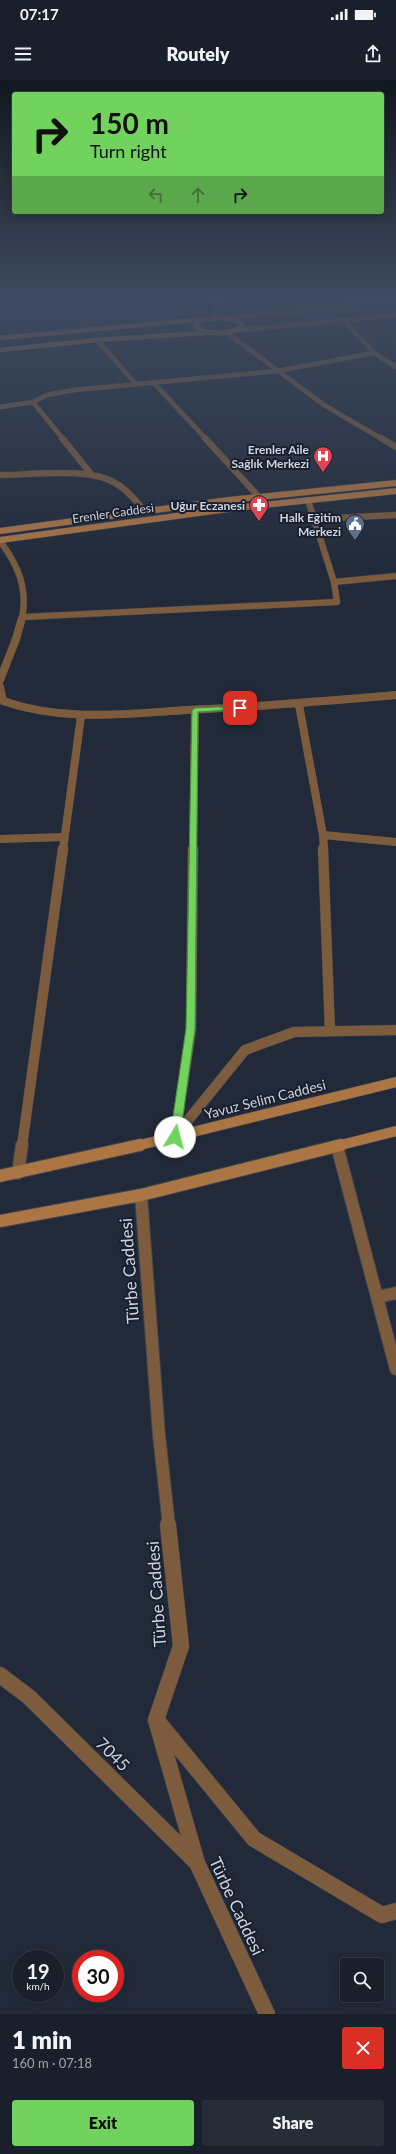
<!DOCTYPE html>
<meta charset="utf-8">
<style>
body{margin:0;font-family:Lato,sans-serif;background:#272d37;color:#f1f3f6;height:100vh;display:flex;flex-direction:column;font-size:15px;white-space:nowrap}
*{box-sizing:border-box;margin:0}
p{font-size:13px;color:#9fa3a9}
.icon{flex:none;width:22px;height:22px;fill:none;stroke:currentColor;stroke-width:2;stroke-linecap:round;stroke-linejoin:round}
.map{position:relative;height:1934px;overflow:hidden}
.details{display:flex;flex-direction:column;background:#1a202b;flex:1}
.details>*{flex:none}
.hud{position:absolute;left:12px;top:12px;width:372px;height:122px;border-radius:4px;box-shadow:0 2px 10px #0003,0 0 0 1px #383e47;background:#71d35e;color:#111;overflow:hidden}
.controls{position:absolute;left:340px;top:1878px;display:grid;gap:8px}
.controls a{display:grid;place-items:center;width:44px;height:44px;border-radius:4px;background:#1a202b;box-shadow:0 2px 10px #0003,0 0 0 1px #383e47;font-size:20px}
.speed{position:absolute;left:12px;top:1870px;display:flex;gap:8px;font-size:20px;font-weight:700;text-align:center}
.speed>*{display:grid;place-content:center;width:52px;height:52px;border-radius:50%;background:#1a202b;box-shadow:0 2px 10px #0003,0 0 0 1px #383e47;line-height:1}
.speed small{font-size:10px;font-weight:400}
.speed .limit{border:6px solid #d22;background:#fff;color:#111}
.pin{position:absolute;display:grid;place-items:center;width:34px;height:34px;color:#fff;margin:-17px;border-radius:8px;box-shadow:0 2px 6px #0006}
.me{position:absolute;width:44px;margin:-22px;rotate:8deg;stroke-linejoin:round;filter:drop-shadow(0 0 3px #0008)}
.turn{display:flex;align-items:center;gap:14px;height:84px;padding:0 12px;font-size:18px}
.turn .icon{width:52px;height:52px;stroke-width:2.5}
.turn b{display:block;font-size:28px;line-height:34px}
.lanes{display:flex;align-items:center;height:38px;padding:0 12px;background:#0003;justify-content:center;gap:20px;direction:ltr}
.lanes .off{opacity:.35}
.round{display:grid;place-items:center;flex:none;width:42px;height:42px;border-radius:4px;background:#272d37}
.headline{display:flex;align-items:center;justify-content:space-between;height:68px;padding:0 12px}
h1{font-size:24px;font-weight:800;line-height:30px}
.cta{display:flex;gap:8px;margin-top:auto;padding:8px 12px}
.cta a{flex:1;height:46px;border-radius:4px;background:#71d35e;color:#111;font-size:16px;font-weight:800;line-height:46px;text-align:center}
.cta a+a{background:#272d37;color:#f1f3f6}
.status{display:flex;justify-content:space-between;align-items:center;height:28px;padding:0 20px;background:#1a202b;direction:ltr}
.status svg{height:11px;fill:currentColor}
header{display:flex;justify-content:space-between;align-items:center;height:52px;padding:0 12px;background:#1a202b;font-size:18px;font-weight:800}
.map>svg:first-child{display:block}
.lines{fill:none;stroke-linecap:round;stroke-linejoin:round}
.minor-far5-casing{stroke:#3e4553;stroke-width:5}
.minor-far4-casing{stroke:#3e4553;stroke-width:7}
.minor-far3-casing{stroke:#3e4553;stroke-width:8}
.minor-far2-casing{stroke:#3e4553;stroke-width:11}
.minor-far1-casing{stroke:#3e4553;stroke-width:14}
.minor-casing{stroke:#3e4553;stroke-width:17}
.tertiary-casing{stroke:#3e4553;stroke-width:5}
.secondary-far3-casing{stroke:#3e4553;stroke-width:5}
.secondary-far2-casing{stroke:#3e4553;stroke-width:7}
.secondary-far1-casing{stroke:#3e4553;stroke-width:11}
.secondary-casing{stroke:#3e4553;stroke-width:14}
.minor-far5{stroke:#7d5b3d;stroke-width:4.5}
.minor-far4{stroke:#7d5b3d;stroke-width:6}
.minor-far3{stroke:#7d5b3d;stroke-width:8}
.minor-far2{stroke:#7d5b3d;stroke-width:10}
.minor-far1{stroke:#7d5b3d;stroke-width:12}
.minor{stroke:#7d5b3d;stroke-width:16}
.tertiary{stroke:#7d5b3d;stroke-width:4.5}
.secondary-far3{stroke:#ac7544;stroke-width:4.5}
.secondary-far2{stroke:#ac7544;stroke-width:6}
.secondary-far1{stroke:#ac7544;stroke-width:10}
.secondary{stroke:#ac7544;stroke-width:12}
.route{fill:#71d35e;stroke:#49893d}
.labels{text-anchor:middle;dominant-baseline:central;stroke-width:4;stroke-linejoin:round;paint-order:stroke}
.far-poi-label{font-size:12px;font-weight:bold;fill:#ced3dd;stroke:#18202f;text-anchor:end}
.far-street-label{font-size:12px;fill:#ced3dd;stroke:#18202f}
.street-label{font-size:14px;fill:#ced3dd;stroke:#18202f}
.near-street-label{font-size:17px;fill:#ced3dd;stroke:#18202f}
</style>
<div class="status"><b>07:17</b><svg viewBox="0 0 49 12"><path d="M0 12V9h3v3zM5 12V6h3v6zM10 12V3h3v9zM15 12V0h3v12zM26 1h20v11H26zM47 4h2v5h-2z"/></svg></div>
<header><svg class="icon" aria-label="menu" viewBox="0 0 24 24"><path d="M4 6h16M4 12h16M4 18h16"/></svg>Routely<svg class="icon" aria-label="share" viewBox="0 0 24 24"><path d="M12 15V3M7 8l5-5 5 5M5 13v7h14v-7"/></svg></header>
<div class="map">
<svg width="396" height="1934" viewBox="0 0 396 1934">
<rect width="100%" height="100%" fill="#222a39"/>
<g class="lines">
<g class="minor-far5-casing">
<g id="minor-far5">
<path d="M347,219L359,226"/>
<path d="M344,240L374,273L396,287"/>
<path d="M226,252L324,325L382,359"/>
<path d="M97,260L136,304"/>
<path d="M153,302L206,359"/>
<path d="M0,327L33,322"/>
<path d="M63,359L33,322L47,315L74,310L277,291L374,273"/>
</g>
</g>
<g class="minor-far4-casing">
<g id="minor-far4">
<path d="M62,358L91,394"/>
<path d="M205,358L259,417"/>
<path d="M381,358L396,367"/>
<path d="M0,395C31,395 89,387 115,403C127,409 135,420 144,430"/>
<path d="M315,439L396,435"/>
<path d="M0,461C18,485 28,508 22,539"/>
<path d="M334,502L396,496"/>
<path d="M23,537L337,522L334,502L308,420"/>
</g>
</g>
<g class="minor-far3-casing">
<g id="minor-far3">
<path d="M0,600L16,559L22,538"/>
<path d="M0,607L3,621C63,642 124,634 187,630C257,627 326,621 396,615"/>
<path d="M299,625L323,755L324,770"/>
<path d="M323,755L396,762"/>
<path d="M0,759L64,757"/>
<path d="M63,770L81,636"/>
<path d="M193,770L195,630"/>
</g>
</g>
<g class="minor-far2-casing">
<g id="minor-far2">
<path d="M323,769L330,951"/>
<path d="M176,1055L245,970L294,952L396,950"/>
<path d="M175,1057L191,949L193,769"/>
<path d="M22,1066L63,769"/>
</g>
</g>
<g class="minor-far1-casing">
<g id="minor-far1">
<path d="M337,1066L396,1289"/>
<path d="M18,1093L22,1065"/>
<path d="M141,1115L159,1355L169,1446"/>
<path d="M377,1217L396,1213"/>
</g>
</g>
<g class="minor-casing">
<g id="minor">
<path d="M168,1445L181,1566L156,1640L197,1783L267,1934"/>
<path d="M0,1595L29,1617L196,1782"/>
<path d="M159,1643L254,1759L382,1835L396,1831"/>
</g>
</g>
<g class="tertiary-casing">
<g id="tertiary">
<path d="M213,238L217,219"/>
<path d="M220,238L396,223"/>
<path d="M233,251L396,235"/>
</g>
</g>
<g class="secondary-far3-casing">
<g id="secondary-far3">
<path d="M220,238L235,240L242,244L241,247C227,255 208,256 195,246L201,240Z"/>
<path d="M0,258L206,239"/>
<path d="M0,270L97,260L218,252"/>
</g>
</g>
<g class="secondary-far2-casing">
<g id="secondary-far2">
<path d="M0,451L229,420L396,403"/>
<path d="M0,460L235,428L396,411"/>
</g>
</g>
<g class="secondary-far1-casing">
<g id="secondary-far1">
<path d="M136,1066L396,1002"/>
<path d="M337,1066L396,1051"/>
</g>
</g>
<g class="secondary-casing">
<g id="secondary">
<path d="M0,1096L140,1065"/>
<path d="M0,1141L141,1115L341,1065"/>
</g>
</g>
<use href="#minor-far5" class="minor-far5"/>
<use href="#minor-far4" class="minor-far4"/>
<use href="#minor-far3" class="minor-far3"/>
<use href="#minor-far2" class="minor-far2"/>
<use href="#minor-far1" class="minor-far1"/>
<use href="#minor" class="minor"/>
<use href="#tertiary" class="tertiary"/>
<use href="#secondary-far3" class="secondary-far3"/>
<use href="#secondary-far2" class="secondary-far2"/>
<use href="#secondary-far1" class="secondary-far1"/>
<use href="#secondary" class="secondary"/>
</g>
<linearGradient id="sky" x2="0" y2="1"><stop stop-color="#13171f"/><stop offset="0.45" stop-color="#3e4a5f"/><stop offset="1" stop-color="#3e4a5f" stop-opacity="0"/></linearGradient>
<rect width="396" height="489" fill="url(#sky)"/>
<path class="route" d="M240,626H242V629L198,632L195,949L180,1057L175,1061L170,1057L186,949L192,630L195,628Z"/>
<defs>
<g id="hospital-pin" transform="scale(1)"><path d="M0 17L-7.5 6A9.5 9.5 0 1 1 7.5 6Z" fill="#e0444e" stroke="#18202f"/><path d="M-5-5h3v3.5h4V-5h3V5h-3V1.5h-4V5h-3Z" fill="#fff"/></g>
<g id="pharmacy-pin" transform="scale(1)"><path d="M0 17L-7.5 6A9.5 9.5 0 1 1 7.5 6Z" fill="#e0444e" stroke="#18202f"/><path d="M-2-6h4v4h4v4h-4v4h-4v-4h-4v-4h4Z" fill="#fff"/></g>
<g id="civic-pin" transform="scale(1)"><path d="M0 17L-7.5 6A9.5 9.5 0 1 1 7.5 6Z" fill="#5c6f8a" stroke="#18202f"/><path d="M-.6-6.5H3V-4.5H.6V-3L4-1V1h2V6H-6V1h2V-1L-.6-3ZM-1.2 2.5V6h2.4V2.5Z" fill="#fff"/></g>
</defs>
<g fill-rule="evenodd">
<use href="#hospital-pin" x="323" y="376"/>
<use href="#pharmacy-pin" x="259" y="425"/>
<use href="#civic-pin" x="355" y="444"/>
</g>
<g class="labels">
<g class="far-poi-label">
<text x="309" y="369">Erenler Aile<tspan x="309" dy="14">Sağlık Merkezi</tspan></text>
<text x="245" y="425">Uğur Eczanesi</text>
<text x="341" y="437">Halk Eğitim<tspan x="341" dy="14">Merkezi</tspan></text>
</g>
<g class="far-street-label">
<text transform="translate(113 433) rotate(-8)">Erenler Caddesi</text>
</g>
<g class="street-label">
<text transform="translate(265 1019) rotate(-14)">Yavuz Selim Caddesi</text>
</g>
<g class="near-street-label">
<text transform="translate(129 1191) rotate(-94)">Türbe Caddesi</text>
<text transform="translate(156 1514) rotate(-94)">Türbe Caddesi</text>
<text transform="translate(113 1674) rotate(45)">7045</text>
<text transform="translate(237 1826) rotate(65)">Türbe Caddesi</text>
</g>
</g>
</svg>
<div class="controls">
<a><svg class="icon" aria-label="search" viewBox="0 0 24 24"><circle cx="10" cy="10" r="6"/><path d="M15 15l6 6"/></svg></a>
</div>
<div class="speed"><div>19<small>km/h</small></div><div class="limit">30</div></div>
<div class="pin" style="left:240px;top:628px;background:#d93025"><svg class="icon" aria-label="arrive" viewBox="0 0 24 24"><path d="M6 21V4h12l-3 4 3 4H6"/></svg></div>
<svg class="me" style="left:175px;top:1057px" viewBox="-20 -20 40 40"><circle r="19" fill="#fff"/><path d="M0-13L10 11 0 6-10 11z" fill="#71d35e"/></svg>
<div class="hud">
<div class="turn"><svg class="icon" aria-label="right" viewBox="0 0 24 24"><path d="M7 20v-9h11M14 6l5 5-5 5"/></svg><div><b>150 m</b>Turn right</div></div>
<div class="lanes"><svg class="icon off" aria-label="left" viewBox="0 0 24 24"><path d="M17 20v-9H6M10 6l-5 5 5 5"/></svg><svg class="icon off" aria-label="ahead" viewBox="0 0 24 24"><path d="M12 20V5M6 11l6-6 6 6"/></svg><svg class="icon" aria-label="right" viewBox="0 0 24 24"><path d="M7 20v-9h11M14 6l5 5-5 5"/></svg></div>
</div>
</div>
<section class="details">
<div class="headline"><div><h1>1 min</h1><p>160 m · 07:18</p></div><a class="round" style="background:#d93025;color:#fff"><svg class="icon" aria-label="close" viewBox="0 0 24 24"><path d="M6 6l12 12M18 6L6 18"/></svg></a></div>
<div class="cta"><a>Exit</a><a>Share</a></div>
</section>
